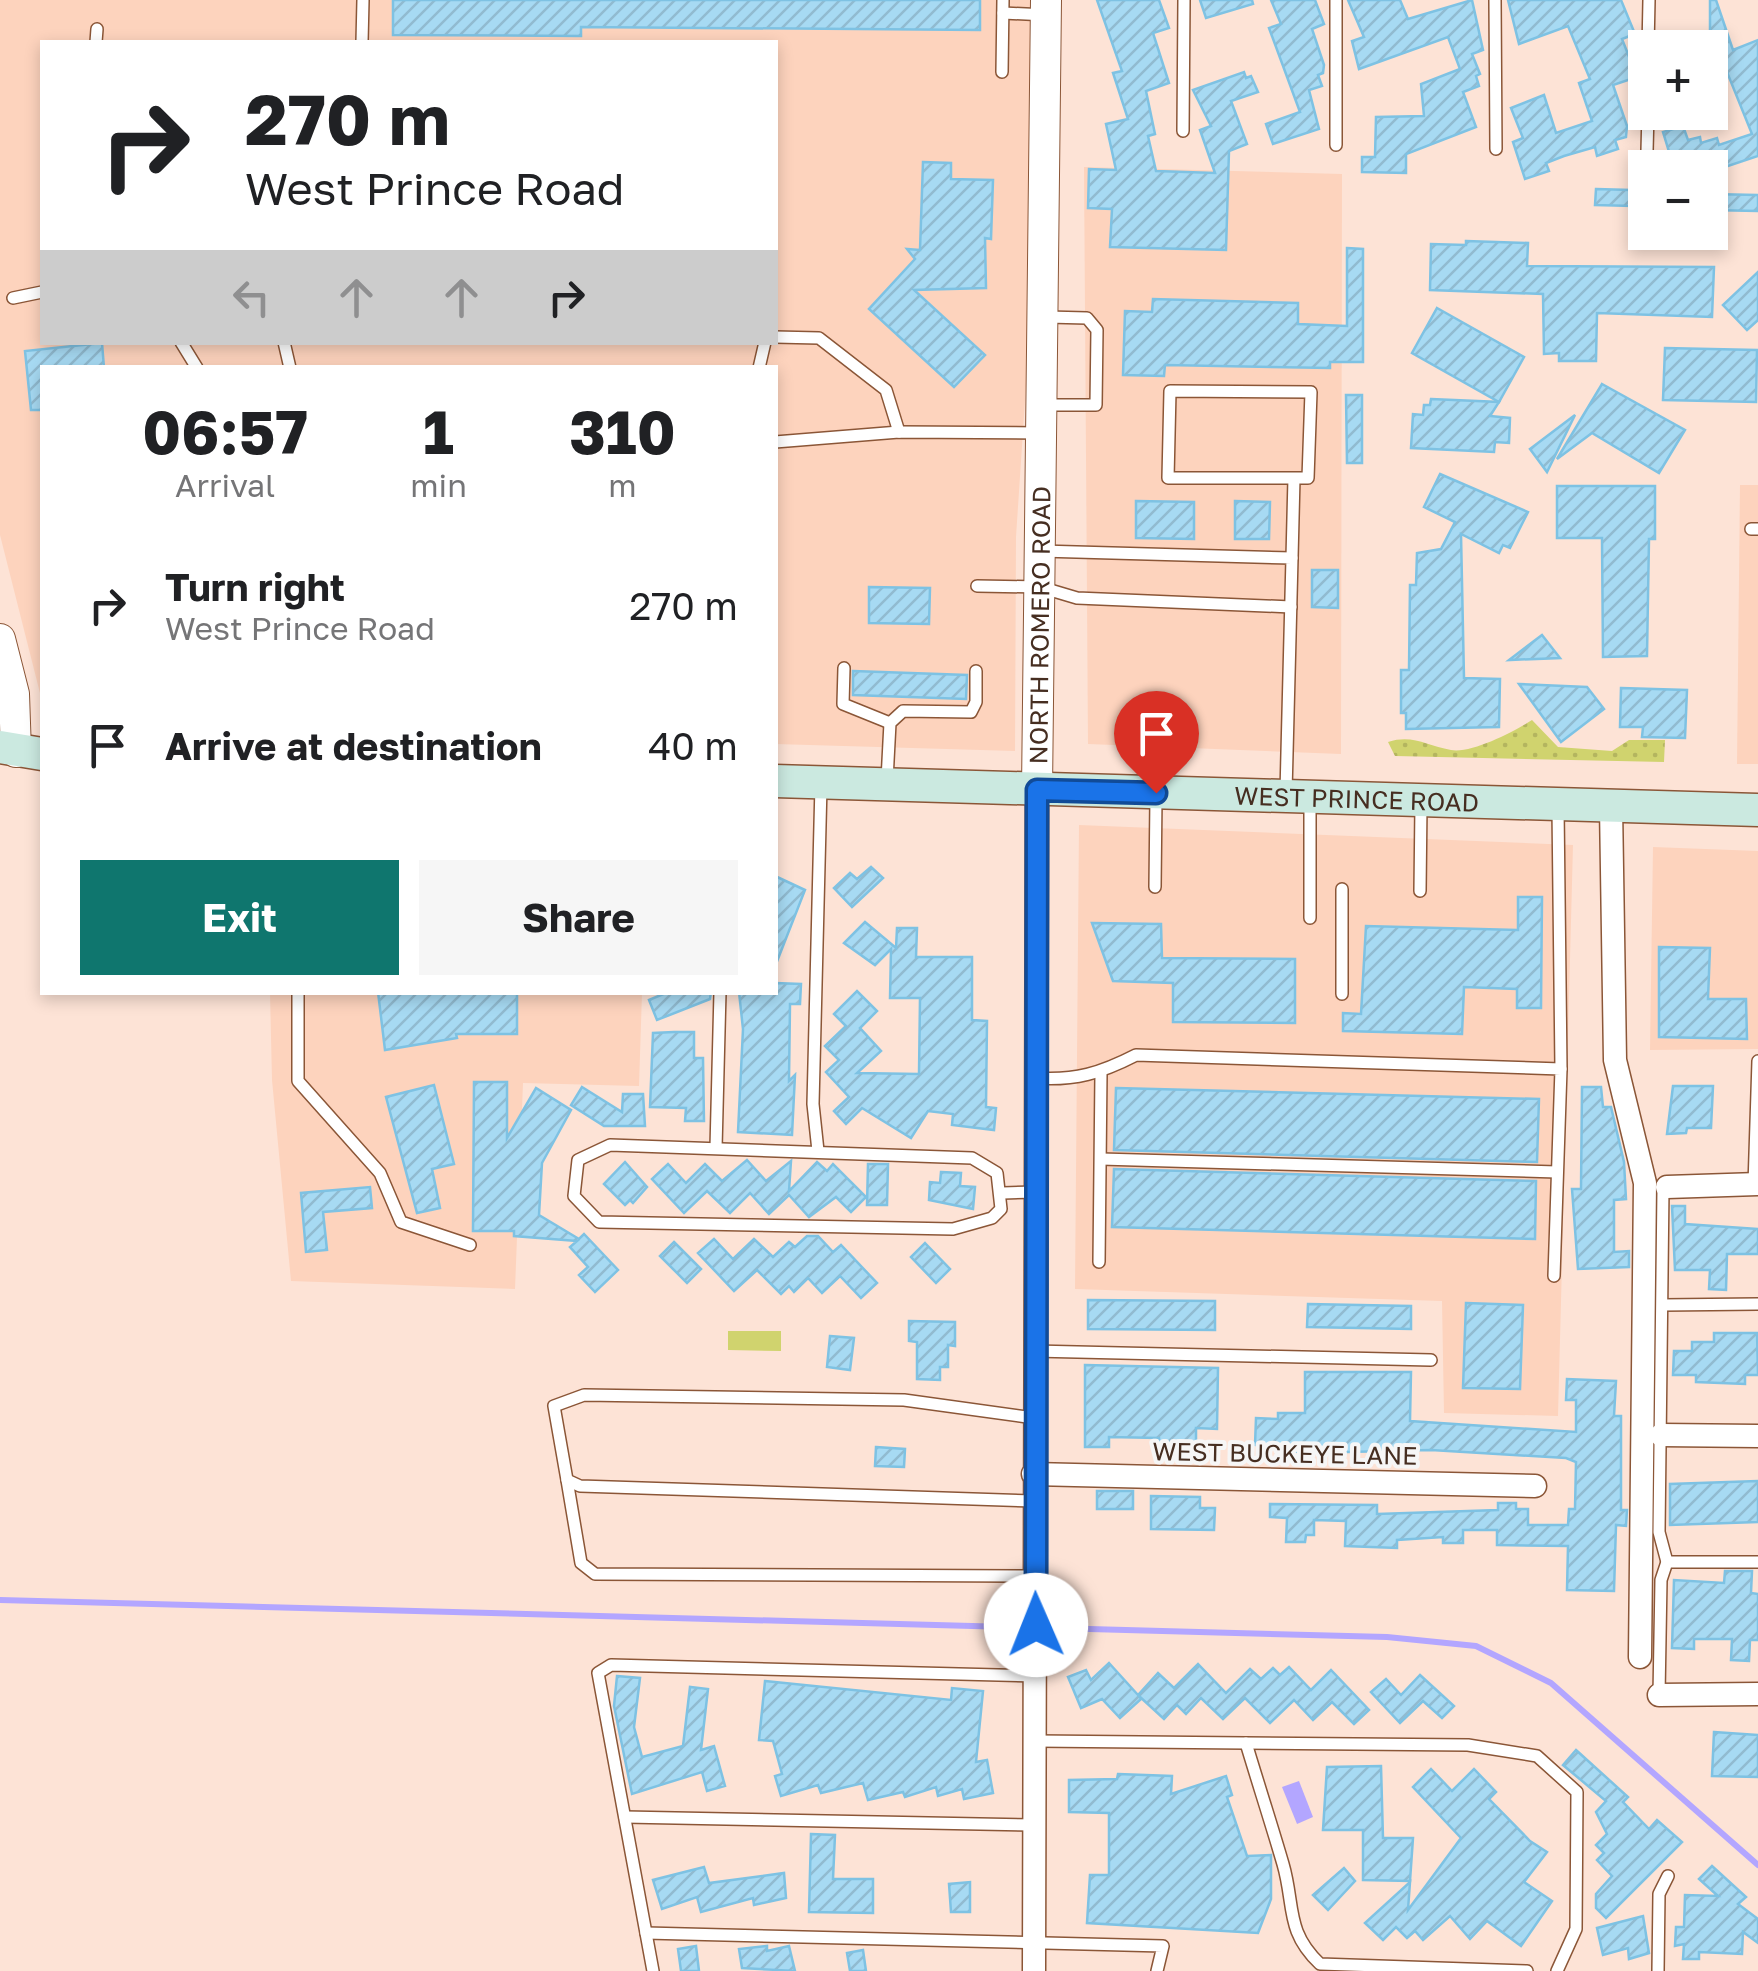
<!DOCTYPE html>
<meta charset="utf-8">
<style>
body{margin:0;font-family:"Golos Text",sans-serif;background:#f6f6f6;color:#202124;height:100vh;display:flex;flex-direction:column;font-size:38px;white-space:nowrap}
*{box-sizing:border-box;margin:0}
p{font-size:32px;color:#757577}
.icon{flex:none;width:55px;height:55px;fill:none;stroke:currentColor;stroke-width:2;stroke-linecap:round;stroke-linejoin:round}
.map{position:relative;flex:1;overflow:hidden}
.drawer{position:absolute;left:40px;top:365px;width:738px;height:630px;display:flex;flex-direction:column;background:#fff;border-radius:0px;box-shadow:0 5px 15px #0003}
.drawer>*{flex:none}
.hud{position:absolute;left:40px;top:40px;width:738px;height:305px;border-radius:0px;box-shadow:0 5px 15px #0003;background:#fff;color:#202124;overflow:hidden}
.tools{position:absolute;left:1628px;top:30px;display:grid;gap:20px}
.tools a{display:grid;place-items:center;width:100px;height:100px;border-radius:0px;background:#fff;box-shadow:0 5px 15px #0003;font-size:50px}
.pin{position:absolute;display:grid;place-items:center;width:85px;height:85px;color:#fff;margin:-102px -42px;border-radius:50% 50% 50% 0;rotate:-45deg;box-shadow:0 0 10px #0007}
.pin .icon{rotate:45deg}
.me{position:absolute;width:110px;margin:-55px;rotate:359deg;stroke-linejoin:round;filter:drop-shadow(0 0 8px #0008)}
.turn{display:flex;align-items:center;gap:35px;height:210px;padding:0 40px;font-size:45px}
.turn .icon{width:130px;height:130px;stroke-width:2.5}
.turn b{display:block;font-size:70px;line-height:85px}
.lanes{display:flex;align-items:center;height:95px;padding:0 40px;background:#0003;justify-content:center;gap:50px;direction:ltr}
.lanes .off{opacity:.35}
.eta{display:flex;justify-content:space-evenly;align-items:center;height:170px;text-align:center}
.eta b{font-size:60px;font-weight:700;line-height:70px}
.cta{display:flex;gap:20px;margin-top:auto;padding:20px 40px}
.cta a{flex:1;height:115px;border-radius:0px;background:#0f766e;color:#fff;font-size:40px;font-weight:700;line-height:115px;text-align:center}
.cta a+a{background:#f6f6f6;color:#202124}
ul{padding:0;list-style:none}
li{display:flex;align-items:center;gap:30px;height:140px;padding:0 40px}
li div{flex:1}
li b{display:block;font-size:38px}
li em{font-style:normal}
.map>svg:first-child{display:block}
.built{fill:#fdd3bd;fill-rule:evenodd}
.grass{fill:url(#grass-dots)}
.garden{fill:#d0d36e}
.water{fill:#b3a6ff}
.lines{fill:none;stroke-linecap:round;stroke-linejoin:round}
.stream{stroke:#b3a6ff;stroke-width:6}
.building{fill:url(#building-hatch);stroke:#7ec2e3;stroke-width:2.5}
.service-casing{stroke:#8b5637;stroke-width:14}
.minor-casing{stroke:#8b5637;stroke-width:25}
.tertiary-casing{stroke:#8b5637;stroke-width:32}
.secondary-casing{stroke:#8b5637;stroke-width:35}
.service{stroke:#fff;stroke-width:11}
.minor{stroke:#fff;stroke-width:22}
.tertiary{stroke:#fff;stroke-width:30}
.secondary{stroke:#cbe9e0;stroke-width:32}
.route-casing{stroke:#114b97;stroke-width:25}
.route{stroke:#1a73e8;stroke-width:18}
.labels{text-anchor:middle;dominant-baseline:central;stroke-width:8;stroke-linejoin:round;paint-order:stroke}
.street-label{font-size:25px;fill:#462e21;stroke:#f6f6f6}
</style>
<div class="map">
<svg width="1758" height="1971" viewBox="0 0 1758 1971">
<defs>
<pattern id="grass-dots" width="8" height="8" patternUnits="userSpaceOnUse" patternTransform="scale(2.5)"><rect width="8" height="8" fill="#d0d36e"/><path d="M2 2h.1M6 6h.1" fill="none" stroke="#b4b55f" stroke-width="1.8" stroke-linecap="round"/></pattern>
<pattern id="building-hatch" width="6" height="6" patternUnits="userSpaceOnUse" patternTransform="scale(2.5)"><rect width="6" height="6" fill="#a7daf3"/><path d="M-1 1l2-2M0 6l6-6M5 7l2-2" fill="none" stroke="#91bbd0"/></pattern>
</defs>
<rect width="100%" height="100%" fill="#fde3d6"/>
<g class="built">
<path d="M0,0H1035V249L1016,537L1015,751L775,744V368H42V701L0,535ZM42,42H775V342H42Z"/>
<path d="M1084,167L1342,174L1341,754L1088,744Z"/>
<path d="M1740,485H1758V764H1737Z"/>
<path d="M1079,825L1573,845L1558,1416L1444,1413L1442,1301L1075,1289Z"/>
<path d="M1653,847L1758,851V1049L1650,1050Z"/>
<path d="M270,993H642L639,1086L523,1083L515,1289L291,1281L272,1080Z"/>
</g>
<path class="grass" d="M1532,720L1558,747L1612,751L1629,740H1665L1664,762L1395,756L1388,742C1413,734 1427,746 1451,750C1471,754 1515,731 1532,720Z"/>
<path class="garden" d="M728,1331H781V1351L728,1350Z"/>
<path class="water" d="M1299,1781L1313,1817L1297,1824L1282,1787Z"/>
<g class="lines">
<path class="stream" d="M0,1600L1387,1637L1476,1646L1551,1683L1758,1865"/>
</g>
<g class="building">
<path d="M393,0H980V30L581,27V36L393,35Z"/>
<path d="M1097,0H1159L1169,28L1153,33L1169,83L1146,91L1155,134L1148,136L1156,171L1215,173L1200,130L1211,126L1193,90L1244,72L1246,78L1251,76L1258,92L1231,101L1247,144L1229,151L1226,250L1110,247L1112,209L1088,208L1089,169L1116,170L1106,124L1128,119L1113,73L1122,71Z"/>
<path d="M1200,0H1252L1253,4L1206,18Z"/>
<path d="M1271,0H1315L1324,24L1312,29L1324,65L1323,73L1318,75L1322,86L1309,90L1319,129L1273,144L1266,124L1300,112L1269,28L1281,24Z"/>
<path d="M1348,0H1400L1408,19L1472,0L1483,50L1472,54L1480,74L1476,76L1479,86L1463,92L1476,127L1406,154V173L1362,172V157H1375L1376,117L1424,116L1421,84L1460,69L1448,37L1359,69L1352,41L1364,37Z"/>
<path d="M1508,0H1621L1635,34L1622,39L1637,77L1613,85L1627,126L1626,137L1615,140L1618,149L1597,156L1595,147L1564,156L1546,163L1549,171L1525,179L1513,142L1523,138L1511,108L1544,95L1556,133L1592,121L1579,83L1590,79L1568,26L1519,44Z"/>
<path d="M1710,0H1716L1733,50L1758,40V156L1710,172V168H1674L1663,132L1683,126L1688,140L1700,137L1701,143L1717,138L1719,145L1752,134L1725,67L1710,73Z"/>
<path d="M923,162L951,163V179L993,180L991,239L985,238L986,288L914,290L985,355L954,387L869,309L915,259L907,249L920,250Z"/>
<path d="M1596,189L1631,190L1633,206L1595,205Z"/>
<path d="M1710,194L1758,195V211L1710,210Z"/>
<path d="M1466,241L1528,243L1527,266L1714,267L1712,317L1597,313L1596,361H1559V353L1544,354L1543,294L1430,290L1431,244L1466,245Z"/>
<path d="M1347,248L1363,249V362H1330V368L1165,365L1164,376L1123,375L1125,311L1152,312L1153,299L1298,303V324L1347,326Z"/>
<path d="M1758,272V320L1747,330L1723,305Z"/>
<path d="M1437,308L1524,357L1499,402L1412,353Z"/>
<path d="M102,343L104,368H42V410H31L25,351Z"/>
<path d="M1665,348L1757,350L1756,402L1663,400Z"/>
<path d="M1602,384L1685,430L1659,473L1592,433L1557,459Z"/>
<path d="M1346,395H1362V463H1347Z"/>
<path d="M1431,399L1499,402L1490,416L1510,418L1509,443L1495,442L1494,452L1411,448L1413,414L1423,415L1424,405H1430Z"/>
<path d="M1575,415L1547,472L1530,449Z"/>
<path d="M1440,474L1528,512L1510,548L1503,545L1499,553L1461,534L1464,678L1500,679L1499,727L1406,729V713H1401V670H1409L1410,585H1416L1417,553L1441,549L1455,522L1424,507Z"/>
<path d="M1557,486H1655V539H1649L1647,656L1603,657L1602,538H1557Z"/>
<path d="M1136,501L1194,502V539L1136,538Z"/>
<path d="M1235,501L1270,502L1269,539H1235Z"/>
<path d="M1312,570H1338V608L1312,607Z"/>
<path d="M869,587L930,588L929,624L869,623Z"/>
<path d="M1542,635L1560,658L1509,660Z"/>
<path d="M853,671L967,675L966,699L853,695Z"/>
<path d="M1519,684L1587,687L1604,709L1561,742Z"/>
<path d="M1621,688L1687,690L1685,738L1642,737L1643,727H1620Z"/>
<path d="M871,867L883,878L852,907L834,888L850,873L857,879Z"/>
<path d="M775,876L805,890L776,964H775Z"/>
<path d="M1518,897H1542L1541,1008H1517V989L1464,987L1462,1034L1343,1031V1013L1361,1014L1366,926L1518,930Z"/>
<path d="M865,922L896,948L897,928H917L916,957H972V1020L987,1021L986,1107L996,1108L994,1130L952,1125L953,1114L928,1111L911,1138L862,1108L846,1124L834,1111L849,1097L826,1072L839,1060L825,1046L846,1026L834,1014L857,991L877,1011L860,1028L881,1051L857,1073L919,1074L920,998H890L891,949L875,965L844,943Z"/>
<path d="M1092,923L1161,924L1162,958L1295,959V1023L1173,1022V983L1113,981Z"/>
<path d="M1659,947L1710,948L1708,999H1746L1747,1039L1659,1037Z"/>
<path d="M775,983L801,984L800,1004H790L789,1081L795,1075L792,1135L738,1132L743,1029L739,992H775Z"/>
<path d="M378,992H517V1034H456L457,1038L385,1050Z"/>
<path d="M668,992H711L710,999L657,1020L649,1000Z"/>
<path d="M674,1032H694V1058H703L704,1121H685L686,1108L650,1107L653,1033Z"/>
<path d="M474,1082H507V1138L536,1088L571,1110L542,1163L539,1215L579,1239L584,1234L618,1270L595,1292L579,1275L588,1267L570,1247L577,1241L514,1236V1231H473Z"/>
<path d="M434,1085L454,1164L432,1169L440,1208L417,1213L386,1097Z"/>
<path d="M1673,1086H1713L1711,1128H1687L1686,1133L1667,1134Z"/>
<path d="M582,1087L622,1112L623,1094H643L645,1126H604L571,1105Z"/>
<path d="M1582,1087H1601L1603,1107H1611L1624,1162L1626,1199L1614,1200V1252L1629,1251V1267L1578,1269L1572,1189H1581Z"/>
<path d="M1116,1088L1539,1099L1537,1162L1114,1150Z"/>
<path d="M747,1160L766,1181L791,1161L789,1191L817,1162L827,1171L833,1164L866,1197L851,1212L836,1197L809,1217L789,1195L769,1214L750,1193L730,1213L707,1191L684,1213L652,1179L668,1164L686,1183L705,1164L722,1181Z"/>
<path d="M625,1162L647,1187L633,1203L630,1200L625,1205L604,1184Z"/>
<path d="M868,1164H888L887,1205H867Z"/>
<path d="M1114,1169L1536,1181L1535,1239L1112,1227Z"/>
<path d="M941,1172L961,1173L960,1186L975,1187L973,1209L929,1200L930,1182L940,1183Z"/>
<path d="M370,1187L372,1208L323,1212L327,1250L306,1252L301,1193Z"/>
<path d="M1672,1206H1685V1224L1758,1229V1254H1727L1726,1290L1709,1289L1710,1270H1675Z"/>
<path d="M807,1236H818L833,1252L841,1245L877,1283L861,1298L840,1276L822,1293L808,1278L794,1292L789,1286L781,1294L757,1270L734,1291L698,1253L714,1239L733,1259L754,1239L773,1257L789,1242L795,1247Z"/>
<path d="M674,1242L701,1269L687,1283L660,1256Z"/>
<path d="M925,1243L950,1269L936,1283L911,1257Z"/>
<path d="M1088,1300L1215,1301V1330L1088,1329Z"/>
<path d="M1466,1303L1523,1305L1520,1389L1463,1388Z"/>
<path d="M1308,1304L1411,1306V1329L1307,1327Z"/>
<path d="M909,1321L955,1322V1346L948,1345V1367H940V1380L917,1379V1342L909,1341Z"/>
<path d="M1714,1333H1757L1758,1375H1745V1384L1696,1382V1375H1673L1674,1351H1692V1342H1714Z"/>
<path d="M830,1336L854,1338L850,1370L827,1367Z"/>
<path d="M1085,1365L1218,1368L1217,1429L1196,1428V1454L1160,1455L1159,1438L1109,1437V1447H1085Z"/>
<path d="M1305,1372H1411L1410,1421L1576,1432V1400H1566L1567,1379L1616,1381L1614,1416H1621V1510H1627L1626,1526L1616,1525L1614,1591L1567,1590L1568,1546L1497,1545V1530H1463V1543H1443V1537L1397,1540V1548L1345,1546L1346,1521L1314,1520V1535H1306L1305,1542H1286L1287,1518L1270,1517V1504L1377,1505V1514L1498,1510V1503H1516V1509H1528V1525H1568L1569,1509H1575L1576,1462L1566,1458L1431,1450L1305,1453L1255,1445L1256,1418L1278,1419V1413H1305Z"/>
<path d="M876,1447L905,1449L904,1467L875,1466Z"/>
<path d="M1758,1481V1522L1670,1525V1484Z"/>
<rect x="1097" y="1491" width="36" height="18"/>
<path d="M1151,1496L1200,1497V1508H1215L1214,1530L1151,1529Z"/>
<path d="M1725,1571H1752L1751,1593L1758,1594V1640H1750L1749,1661L1731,1660L1732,1639H1694V1649L1672,1648L1674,1580L1724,1583Z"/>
<path d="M1109,1663L1138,1695L1158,1673L1174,1688L1198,1664L1226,1693L1250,1669L1261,1679L1273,1668L1280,1675L1289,1667L1311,1690L1331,1670L1369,1710L1354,1724L1332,1702L1313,1720L1294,1700L1270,1723L1245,1698L1223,1719L1201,1698L1186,1714L1177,1705L1164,1719L1139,1696L1141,1699L1120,1718L1102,1699L1081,1708L1068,1677L1086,1670L1091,1680Z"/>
<path d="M1420,1675L1454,1706L1442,1718L1423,1701L1400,1723L1371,1692L1386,1679L1401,1695Z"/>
<path d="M617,1676L640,1678L634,1727L642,1757L683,1746L690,1687L708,1689L701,1750L714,1746L725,1786L707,1791L702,1772L632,1794L614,1706Z"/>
<path d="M765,1681L951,1700L952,1688L983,1691L976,1762L987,1760L993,1793L964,1799L962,1789L938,1796L936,1787L905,1797L903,1792L868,1800L863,1783L821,1793L818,1785L781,1796L775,1776L782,1774L773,1741L759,1740Z"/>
<path d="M1714,1732L1758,1735V1777L1712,1776Z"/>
<path d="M1576,1750L1628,1797L1623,1802L1649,1829L1657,1820L1682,1842L1606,1918L1596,1908V1894L1612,1876L1597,1860L1604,1853L1596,1845L1607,1834L1596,1812L1606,1801L1563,1765Z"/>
<path d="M1381,1766L1383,1838H1413L1410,1881L1363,1880V1830H1323L1327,1767Z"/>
<path d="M1431,1769L1452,1791L1474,1769L1496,1792L1489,1799L1530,1841L1547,1852L1524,1882L1552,1901L1521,1946L1487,1921L1470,1939L1450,1916L1423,1940L1415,1931L1407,1938L1396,1927L1383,1940L1365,1923L1410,1882L1408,1910L1461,1838L1413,1787Z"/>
<path d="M1118,1774L1172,1776L1171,1794L1226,1776L1232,1795L1227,1797L1247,1856L1271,1855V1899L1258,1933L1087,1923L1090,1875H1109V1813L1069,1812V1780L1117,1779Z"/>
<path d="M811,1834L835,1835L833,1879H873V1913L809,1912Z"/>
<path d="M1712,1866L1746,1897L1738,1904L1758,1919V1943L1743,1932L1742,1954L1699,1952V1959H1683L1684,1944L1675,1946L1676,1927H1684L1685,1895L1718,1896L1699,1879Z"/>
<path d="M704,1867L709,1883L784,1873L786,1898L754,1905L753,1898L701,1912L697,1897L662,1909L653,1880Z"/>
<path d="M1344,1868L1355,1881L1328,1910L1313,1895Z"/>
<path d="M970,1882V1912H951L949,1884Z"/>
<path d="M1643,1916L1649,1953L1629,1959L1628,1948L1603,1955L1597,1928Z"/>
<path d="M696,1946L699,1971H681L678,1949Z"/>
<path d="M767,1946V1951L789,1946L795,1971L742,1968L739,1949Z"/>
<path d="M863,1950L866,1971H850L847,1953Z"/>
</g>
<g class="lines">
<g class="service-casing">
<g id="service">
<path d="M1336,0V145"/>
<path d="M1495,0L1496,149"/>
<path d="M1003,13L1046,15"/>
<path d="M96,42L97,29"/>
<path d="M362,42L363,0"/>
<path d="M1648,48L1649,0"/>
<path d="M1002,72L1003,0"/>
<path d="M1183,131L1184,0"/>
<path d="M1647,151L1648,112"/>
<path d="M13,298L42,292"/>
<path d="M775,337L819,338L886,390L899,432"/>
<path d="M181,342L197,368"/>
<path d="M284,342L290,368"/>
<path d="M759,368L765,342"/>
<path d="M1046,405H1096L1097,330L1087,318L1047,317"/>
<path d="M775,442L899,432L1040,433"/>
<path d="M1751,529H1758"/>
<path d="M1041,551L1292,558L1286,792"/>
<path d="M1292,558L1294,478H1308L1311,392L1170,391L1168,478H1294"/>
<path d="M977,586L1040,587L1077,598L1291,607"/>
<path d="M844,668L843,704L890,723"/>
<path d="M887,780L890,723L903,711L971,712L976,702V671"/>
<path d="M1558,808L1561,1069"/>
<path d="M1155,887L1156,797"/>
<path d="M1420,891L1421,805"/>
<path d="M1310,918V802"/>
<path d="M298,992V1081L380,1173L401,1222L470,1245"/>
<path d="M1342,994V889"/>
<path d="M1035,1078C1075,1081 1101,1073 1136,1055L1561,1069L1554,1276"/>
<path d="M610,1145L972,1158L997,1173L1001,1209L992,1218L953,1229L599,1222L574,1196L578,1160Z"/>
<path d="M716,1148L720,992"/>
<path d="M818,1151L813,1104L821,785"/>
<path d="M1101,1159L1557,1172"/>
<path d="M1754,1185L1758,1061"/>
<path d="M1667,1187L1663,1188L1659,1532L1667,1562"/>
<path d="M1003,1193L1035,1192"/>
<path d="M1099,1262L1101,1073"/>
<path d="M1663,1305L1758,1304"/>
<path d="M1034,1351L1431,1360"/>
<path d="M1034,1418L904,1400L584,1395L554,1406L567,1480L580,1486L1034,1501"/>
<path d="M567,1480L581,1563L595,1574L1035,1576"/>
<path d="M1659,1695L1661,1580L1667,1562H1758"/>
<path d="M1036,1741L1468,1745L1537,1756L1577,1792L1576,1929L1557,1971"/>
<path d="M1246,1743C1258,1783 1271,1823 1283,1864C1295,1905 1285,1931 1320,1964L1527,1971"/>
<path d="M625,1817L1035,1825"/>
<path d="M646,1933L1163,1946L1157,1971"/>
<path d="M653,1971L598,1673L611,1665L1036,1676"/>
<path d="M1658,1971L1659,1894L1668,1876"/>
</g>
</g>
<g class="minor-casing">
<g id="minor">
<path d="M1611,806L1615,1060L1645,1183L1640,1657"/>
<path d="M1667,1187L1758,1184"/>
<path d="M1661,1435L1758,1436"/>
<path d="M1033,1474L1535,1486"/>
<path d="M1659,1695L1758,1694"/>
<path d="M1034,1971L1037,790"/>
</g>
</g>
<g class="tertiary-casing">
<g id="tertiary">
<path d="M0,639L14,694L16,752"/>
<path id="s1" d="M1037,790L1046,0"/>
</g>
</g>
<g class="secondary-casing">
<g id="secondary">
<path d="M0,747L42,754"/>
<path id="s2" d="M775,781L1758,810"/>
</g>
</g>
<use href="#service" class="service"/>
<use href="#minor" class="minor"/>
<use href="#tertiary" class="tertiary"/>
<use href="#secondary" class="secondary"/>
</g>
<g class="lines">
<g class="route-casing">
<path id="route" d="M1036,1625L1037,790L1156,793"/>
</g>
<use href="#route" class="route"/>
</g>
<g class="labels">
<g class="street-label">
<text stroke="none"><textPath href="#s1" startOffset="165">NORTH ROMERO ROAD</textPath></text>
<text stroke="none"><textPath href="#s2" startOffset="582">WEST PRINCE ROAD</textPath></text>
<text transform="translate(1285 1453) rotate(1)">WEST BUCKEYE LANE</text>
</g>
</g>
</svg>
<div class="tools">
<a>+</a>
<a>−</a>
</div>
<div class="pin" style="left:1156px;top:793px;background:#d93025"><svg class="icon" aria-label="arrive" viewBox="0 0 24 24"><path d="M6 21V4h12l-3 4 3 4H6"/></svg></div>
<svg class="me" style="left:1036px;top:1625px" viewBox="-20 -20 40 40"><circle r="19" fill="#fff"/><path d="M0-13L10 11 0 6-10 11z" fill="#1a73e8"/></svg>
<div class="hud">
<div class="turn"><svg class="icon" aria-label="right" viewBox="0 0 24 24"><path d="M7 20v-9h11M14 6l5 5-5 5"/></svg><div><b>270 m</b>West Prince Road</div></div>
<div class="lanes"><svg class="icon off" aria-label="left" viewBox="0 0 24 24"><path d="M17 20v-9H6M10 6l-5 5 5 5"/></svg><svg class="icon off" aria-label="ahead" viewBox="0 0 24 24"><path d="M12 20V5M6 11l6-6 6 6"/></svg><svg class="icon off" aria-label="ahead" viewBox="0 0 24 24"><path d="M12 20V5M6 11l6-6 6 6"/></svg><svg class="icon" aria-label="right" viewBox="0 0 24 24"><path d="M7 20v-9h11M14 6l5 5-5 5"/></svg></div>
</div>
<section class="drawer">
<div class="eta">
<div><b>06:57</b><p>Arrival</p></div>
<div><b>1</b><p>min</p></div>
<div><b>310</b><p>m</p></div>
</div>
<ul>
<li><svg class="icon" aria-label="right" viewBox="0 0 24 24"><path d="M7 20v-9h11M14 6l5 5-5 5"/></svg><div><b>Turn right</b><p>West Prince Road</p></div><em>270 m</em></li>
<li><svg class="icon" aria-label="arrive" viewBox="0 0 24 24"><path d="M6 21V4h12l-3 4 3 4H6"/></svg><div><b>Arrive at destination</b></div><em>40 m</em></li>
</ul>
<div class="cta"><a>Exit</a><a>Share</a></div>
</section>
</div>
